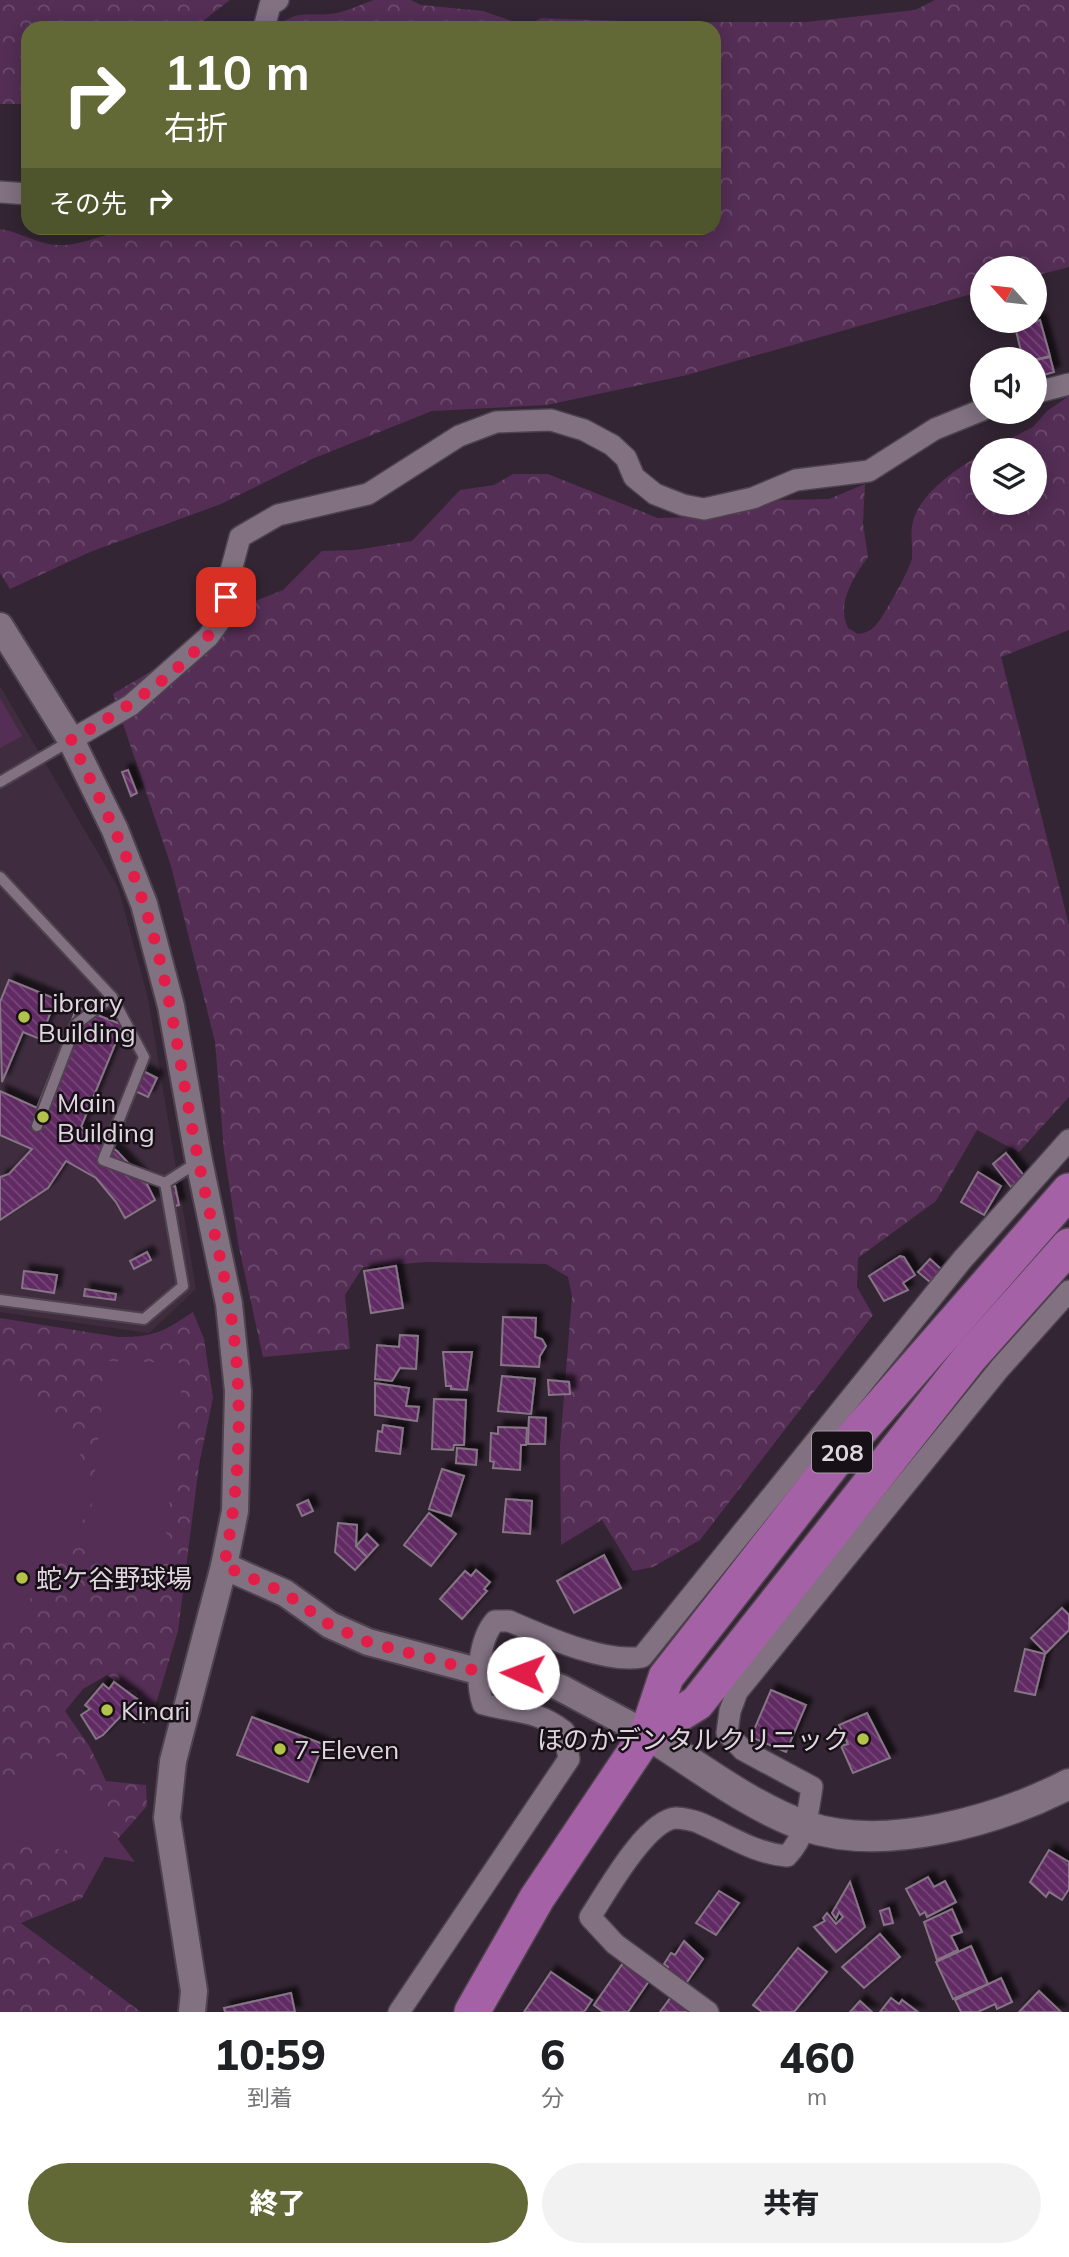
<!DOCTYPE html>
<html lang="ja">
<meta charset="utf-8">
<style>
body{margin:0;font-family:Mulish,"Noto Sans JP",sans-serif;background:#f2f2f2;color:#202124;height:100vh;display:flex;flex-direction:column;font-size:26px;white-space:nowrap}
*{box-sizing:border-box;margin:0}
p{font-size:23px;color:#757577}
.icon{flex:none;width:38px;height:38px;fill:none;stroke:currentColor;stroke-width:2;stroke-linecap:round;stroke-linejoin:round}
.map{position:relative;height:2012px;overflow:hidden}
.side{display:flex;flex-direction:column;background:#fff;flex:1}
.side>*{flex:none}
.banner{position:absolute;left:21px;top:21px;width:700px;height:214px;border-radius:21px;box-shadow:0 4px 18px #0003;background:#626936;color:#fff;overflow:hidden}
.needle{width:46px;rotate:297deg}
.buttons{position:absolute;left:970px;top:256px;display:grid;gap:14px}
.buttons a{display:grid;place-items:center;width:77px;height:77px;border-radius:50%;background:#fff;box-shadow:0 4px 18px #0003;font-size:35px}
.pin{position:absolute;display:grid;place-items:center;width:60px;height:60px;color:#fff;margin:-30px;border-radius:14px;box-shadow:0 4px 10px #0006}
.me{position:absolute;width:77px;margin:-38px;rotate:272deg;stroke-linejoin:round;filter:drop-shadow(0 0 5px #0008)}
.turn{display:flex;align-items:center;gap:24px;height:147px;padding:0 28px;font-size:32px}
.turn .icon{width:91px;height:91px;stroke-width:2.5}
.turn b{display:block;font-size:49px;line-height:60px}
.then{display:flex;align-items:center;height:66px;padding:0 28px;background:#0003;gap:14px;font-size:26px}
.eta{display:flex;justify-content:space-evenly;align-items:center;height:119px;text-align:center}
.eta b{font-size:42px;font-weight:800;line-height:49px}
.action{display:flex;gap:14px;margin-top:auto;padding:14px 28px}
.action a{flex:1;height:80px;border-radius:42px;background:#626936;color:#fff;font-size:28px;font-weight:800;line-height:80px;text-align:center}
.action a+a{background:#f2f2f2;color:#202124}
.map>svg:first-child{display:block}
.built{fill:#3f2d3f}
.forest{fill:url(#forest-crowns)}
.park{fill:#542e55}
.building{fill:url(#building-back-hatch);stroke:#857585;stroke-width:2;filter:url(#shadow)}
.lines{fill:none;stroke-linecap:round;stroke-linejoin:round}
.service-casing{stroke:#4d424d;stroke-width:14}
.minor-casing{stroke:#4d424d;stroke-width:24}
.tertiary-casing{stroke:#4d424d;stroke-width:30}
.secondary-casing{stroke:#4d424d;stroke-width:33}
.trunk-casing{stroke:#4d424d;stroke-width:38}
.service{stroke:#817181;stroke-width:10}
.minor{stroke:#817181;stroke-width:21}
.tertiary{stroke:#817181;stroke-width:26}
.secondary{stroke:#817181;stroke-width:30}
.trunk{stroke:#a461a5;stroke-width:35}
.route{stroke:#e11d48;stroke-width:12;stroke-dasharray:0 21.6}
.poi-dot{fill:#b3c24b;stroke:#171117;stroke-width:2.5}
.labels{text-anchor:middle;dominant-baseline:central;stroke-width:5;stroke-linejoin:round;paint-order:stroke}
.shield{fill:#171117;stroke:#a39ba3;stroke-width:2}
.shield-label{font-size:24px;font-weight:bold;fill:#dfd6df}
.poi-label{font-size:26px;fill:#dfd6df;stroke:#171117;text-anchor:start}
</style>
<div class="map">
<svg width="1069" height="2012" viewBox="0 0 1069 2012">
<defs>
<pattern id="forest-crowns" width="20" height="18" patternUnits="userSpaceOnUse" patternTransform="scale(1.75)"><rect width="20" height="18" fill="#542e55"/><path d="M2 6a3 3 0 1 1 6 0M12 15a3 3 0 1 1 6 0" fill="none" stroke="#6c4c6d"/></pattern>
<pattern id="building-back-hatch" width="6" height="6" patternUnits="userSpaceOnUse" patternTransform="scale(1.75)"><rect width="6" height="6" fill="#612963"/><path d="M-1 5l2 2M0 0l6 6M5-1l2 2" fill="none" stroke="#774779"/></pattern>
<filter id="shadow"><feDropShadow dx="6" dy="-6" stdDeviation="2" flood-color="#0009"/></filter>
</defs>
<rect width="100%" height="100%" fill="#332533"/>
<path class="built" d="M0,686L118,887L148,998L196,1289L149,1333L0,1312Z"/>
<g class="forest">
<path d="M0,0H230L194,28H118L112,22L109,28H28V104H0Z"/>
<path d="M374,0H411L421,5L483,11L527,26L541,18L649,22H806L915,10L935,0H1069V267L1034,276V268H982V291L687,375L547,405L432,411L312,459L221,504L90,552L10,589L0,573V229C20,232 40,245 59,245C82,246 111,231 135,228H714V28H276C297,7 310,18 337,13C350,10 362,4 374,0Z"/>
<path d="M1069,396V630L1001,657L1069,925V1097L1019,1152L977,1130L936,1201L858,1258L857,1287L873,1315L700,1540L653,1567L633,1571L602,1520L561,1545L560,1446L572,1296L568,1277L546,1264L427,1262L363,1267L345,1295L350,1349L263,1357L238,1243L224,1151L215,1042L171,866L113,694L216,632L240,607L283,590L322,551L355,550L412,541L460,490L494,485L513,474H548L658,518L728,516L780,500L829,499L865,484L863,523L868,557C854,576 836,604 848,628L858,634C865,633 871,631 876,625C884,616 911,567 912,558C913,541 908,528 917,511C930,486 959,468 982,453V502H1034V450H988L1033,427L1047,411Z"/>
<path d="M193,1312L204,1339L213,1398L199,1465L178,1631L154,1710L107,1675L83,1689L65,1711L90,1747L106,1781L146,1785L147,1806L109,1849L82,1898L21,1923L141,2012H0V1318L118,1337C155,1337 163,1332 193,1312Z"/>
</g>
<g class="park">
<path d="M0,698L22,736L0,748Z"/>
<path d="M106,1361L184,1363L163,1566L86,1561Z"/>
<path d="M0,1380L30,1401L78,1448L88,1479V1512L0,1645Z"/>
<path d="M49,1746L135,1862L0,1839V1805Z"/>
</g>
<g class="building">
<path d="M1040,320L1050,356L1034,360L1023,359L1015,327Z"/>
<path d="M1050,357L1054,372L1040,376L1036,360Z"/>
<path d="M128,770L137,793L131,796L122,772Z"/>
<path d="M9,980L56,999L40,1039L23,1032L2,1082L0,1002Z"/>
<path d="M77,1007L123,1025L81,1127L117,1151L146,1182L155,1200L125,1218L116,1202L96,1178L66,1161L48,1188L0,1220V1177L9,1174L32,1149L0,1135V1091L37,1108Z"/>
<path d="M143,1071L157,1078L148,1097L133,1090Z"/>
<path d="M1006,1153L1025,1177L1011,1187L993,1164Z"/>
<path d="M978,1172L1001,1186L984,1215L961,1202Z"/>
<path d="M175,1186L179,1205L172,1207L168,1187Z"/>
<path d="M147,1252L151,1260L134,1269L130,1261Z"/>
<path d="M900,1256L904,1257L915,1275L903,1283L908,1290L884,1301L869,1276Z"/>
<path d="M930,1259L941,1269L930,1282L918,1272Z"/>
<path d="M396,1266L403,1308L371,1313L364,1271Z"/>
<path d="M24,1271L57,1275L54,1293L22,1288Z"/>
<path d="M85,1289L116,1294L115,1300L84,1296Z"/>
<path d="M503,1317L536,1318L535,1337L542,1339L546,1346L540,1356L539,1367L501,1365Z"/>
<path d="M400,1335L418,1336L416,1369L400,1368L392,1381L375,1379L377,1345L399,1347Z"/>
<path d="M443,1352H472L467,1390L451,1389V1386H446Z"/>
<path d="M502,1376L535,1379L531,1414L498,1411Z"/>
<path d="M548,1380L569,1382L570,1394L549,1395Z"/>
<path d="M375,1383L409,1388L406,1406L419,1407L417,1421L375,1415Z"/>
<path d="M434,1399L466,1400L464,1445H454L453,1450L432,1449Z"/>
<path d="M529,1417L546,1418L545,1444H528Z"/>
<path d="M383,1425L403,1428L400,1454L376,1451L378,1431L382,1432Z"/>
<path d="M498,1427L527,1428L526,1445H521L520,1470L493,1468L494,1462L490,1461L491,1433L498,1434Z"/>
<path d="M457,1448L477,1450L476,1465L456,1463Z"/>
<path d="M442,1469L464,1476L451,1516L429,1509Z"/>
<path d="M506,1499L532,1501L530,1534L503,1532Z"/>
<path d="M308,1500L313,1511L302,1516L297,1505Z"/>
<path d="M429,1513L456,1534L431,1566L404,1545Z"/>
<path d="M338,1523L357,1525L356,1546L367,1557L355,1570L335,1552Z"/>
<path d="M367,1534L378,1545L367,1557L356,1546Z"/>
<path d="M604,1555L621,1588L574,1613L557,1581Z"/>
<path d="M476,1570L490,1582L484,1589L487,1591L462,1619L440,1599L465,1571L471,1576Z"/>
<path d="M1062,1608L1069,1615V1630L1046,1653L1031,1638Z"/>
<path d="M1025,1649L1045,1654L1035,1695L1015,1691Z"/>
<path d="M114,1682L137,1699L103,1735L96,1739L81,1715L90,1709L85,1705L103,1684L109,1689Z"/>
<path d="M771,1690L806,1705L786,1752L751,1737Z"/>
<path d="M138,1701L152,1712L144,1722L130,1711Z"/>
<path d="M867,1713L890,1758L853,1773L841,1746L848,1744L839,1725Z"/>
<path d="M252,1717L323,1744L308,1782L237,1755Z"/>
<path d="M1049,1850L1069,1862V1889L1062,1900L1049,1892L1046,1897L1030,1882Z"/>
<path d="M928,1877L934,1887L945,1881L956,1902L927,1917L925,1912L920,1915L906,1889Z"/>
<path d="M850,1882L865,1927L836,1952L814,1927L825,1921L823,1918L827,1913L836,1924L843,1917L839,1912L836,1919L832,1913Z"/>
<path d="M719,1891L739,1903L716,1935L696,1923Z"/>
<path d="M889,1908L893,1923L884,1925L880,1911Z"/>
<path d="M952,1909L962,1932L951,1936L958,1950L937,1960L924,1922Z"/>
<path d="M880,1934L900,1957L864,1988L842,1967Z"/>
<path d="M684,1941L703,1959L685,1985L666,1971L668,1967L664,1964L671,1953L675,1955Z"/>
<path d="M971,1946L988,1984L953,1999L936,1962Z"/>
<path d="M798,1948L827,1972L794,2012H762L753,2005Z"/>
<path d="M623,1963L649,1981L628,2012H603L594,2005Z"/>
<path d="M551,1972L592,2000L584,2012H524Z"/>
<path d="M1001,1978L1012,2002L997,2009L995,2004L978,2012H961L955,2000Z"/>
<path d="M1039,1991L1061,2012H1019Z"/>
<path d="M291,1993L295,2012H225L224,2008Z"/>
<path d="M671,1997L692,2012H660Z"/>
<path d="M891,1998L899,2004L902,2000L918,2012H880Z"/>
<path d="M860,2001L872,2012H850Z"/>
</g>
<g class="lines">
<g class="service-casing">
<g id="service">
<path d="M0,782L70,741"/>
<path d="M0,877L112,997L144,1057L103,1160L165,1183L198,1162"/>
<path d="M37,1126L76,1024L112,997"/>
<path d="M0,1300L144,1319L183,1286L165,1183"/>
</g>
</g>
<g class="minor-casing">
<g id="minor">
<path d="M264,28L270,5L278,0"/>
<path d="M0,192L28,194"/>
<path d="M1034,393L1069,384"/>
<path d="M71,740L131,705L208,637L224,615L229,578L240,537L278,515L368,494L459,436L496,422L551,420L584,430L612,445L626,458L634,477L655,494L683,505L704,509L753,498L796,480L869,471L935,429L982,410"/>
<path d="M399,2012L569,1759L564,1731C535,1709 515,1713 483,1704C475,1681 479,1639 495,1621H509C544,1636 605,1664 642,1657L962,1260L1069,1140"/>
<path d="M708,2012L615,1944L590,1917C606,1893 646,1820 676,1818C683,1818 696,1821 702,1824C732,1837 754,1853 787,1856C806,1836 808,1813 812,1787L743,1750L727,1733L730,1711L737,1692L1000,1368L1069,1291"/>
</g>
</g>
<g class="tertiary-casing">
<g id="tertiary">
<path d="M0,626L71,740L115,830L144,904L171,1006L199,1161L229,1304L238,1391L235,1511L224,1566L173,1761L167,1818L194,1991L192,2012"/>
<path d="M224,1566L285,1593L330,1625L368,1642L481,1672L523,1673L561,1688L647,1734"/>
</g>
</g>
<g class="secondary-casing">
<path id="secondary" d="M647,1734C697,1765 749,1806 805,1826C884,1853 997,1821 1069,1784"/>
</g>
<g class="trunk-casing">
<g id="trunk">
<path d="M647,1734L697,1703L971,1356L1069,1246"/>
<path d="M472,2012L537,1898L647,1734L666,1677L848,1444L1069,1191"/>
</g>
</g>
<use href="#service" class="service"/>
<use href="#minor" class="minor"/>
<use href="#tertiary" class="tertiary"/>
<use href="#secondary" class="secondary"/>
<use href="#trunk" class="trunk"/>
</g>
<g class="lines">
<path class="route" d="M226,597C220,652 117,714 71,740C97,794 126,848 144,905C172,989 181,1077 199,1163C208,1210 221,1256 229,1303C244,1389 241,1481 224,1566L285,1593L330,1625L368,1642L481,1672L523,1673"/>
</g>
<g class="poi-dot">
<circle cx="24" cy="1017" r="7"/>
<circle cx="43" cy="1117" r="7"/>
<circle cx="22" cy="1578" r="7"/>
<circle cx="107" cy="1710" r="7"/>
<circle cx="863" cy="1739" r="7"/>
<circle cx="280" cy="1749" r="7"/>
</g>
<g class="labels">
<rect class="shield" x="812" y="1431.5" width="60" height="41" rx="5"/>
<g class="shield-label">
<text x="842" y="1452">208</text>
</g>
<g class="poi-label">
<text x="38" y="1002">Library<tspan x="38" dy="30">Building</tspan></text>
<text x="57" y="1102">Main<tspan x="57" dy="30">Building</tspan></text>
<text x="36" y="1578">蛇ケ谷野球場</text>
<text x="121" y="1710">Kinari</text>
<text x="849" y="1739" text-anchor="end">ほのかデンタルクリニック</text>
<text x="294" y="1749">7-Eleven</text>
</g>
</g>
</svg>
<div class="buttons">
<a><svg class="needle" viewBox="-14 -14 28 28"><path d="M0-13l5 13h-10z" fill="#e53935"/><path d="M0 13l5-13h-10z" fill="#757577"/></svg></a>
<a><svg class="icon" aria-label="sound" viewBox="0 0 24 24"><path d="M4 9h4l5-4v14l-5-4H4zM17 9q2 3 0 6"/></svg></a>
<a><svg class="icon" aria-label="layers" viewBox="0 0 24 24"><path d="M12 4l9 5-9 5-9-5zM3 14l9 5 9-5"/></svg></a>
</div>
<div class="pin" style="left:226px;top:597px;background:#d93025"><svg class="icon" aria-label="arrive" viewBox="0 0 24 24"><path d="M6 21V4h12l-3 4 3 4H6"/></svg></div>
<svg class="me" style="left:523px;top:1673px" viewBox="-20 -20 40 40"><circle r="19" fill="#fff"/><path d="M0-13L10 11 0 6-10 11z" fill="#e11d48"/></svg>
<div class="banner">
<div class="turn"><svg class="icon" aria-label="right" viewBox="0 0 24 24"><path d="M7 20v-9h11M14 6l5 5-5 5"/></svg><div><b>110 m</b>右折</div></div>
<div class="then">その先<svg class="icon" aria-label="right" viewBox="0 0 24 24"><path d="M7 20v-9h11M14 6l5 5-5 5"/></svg></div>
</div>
</div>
<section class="side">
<div class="eta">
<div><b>10:59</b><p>到着</p></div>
<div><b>6</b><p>分</p></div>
<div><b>460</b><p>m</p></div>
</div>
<div class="action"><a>終了</a><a>共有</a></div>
</section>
